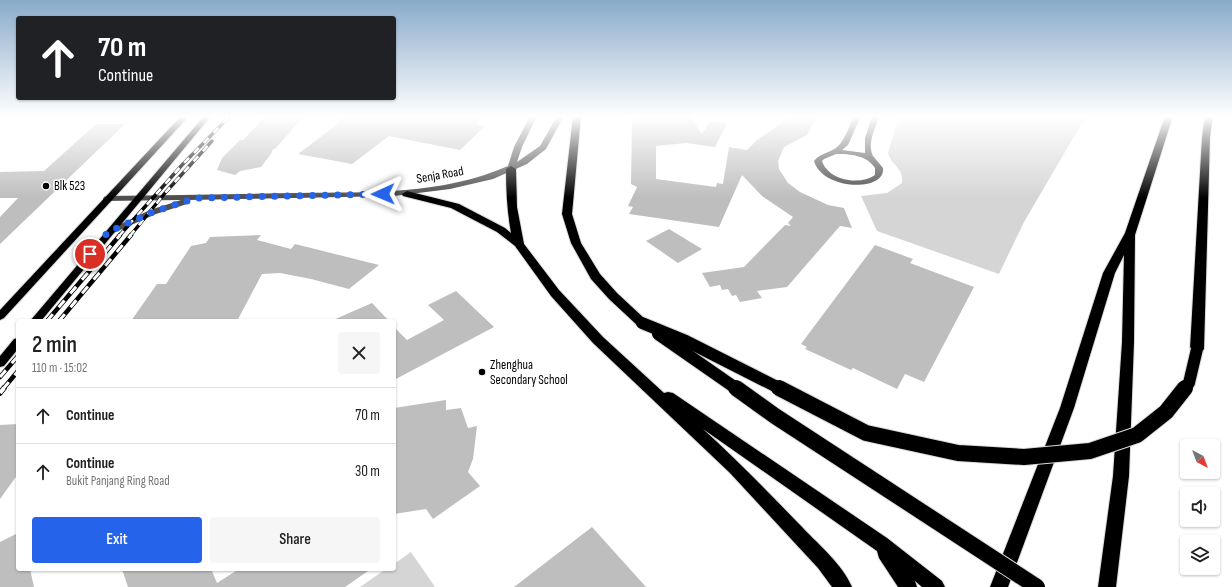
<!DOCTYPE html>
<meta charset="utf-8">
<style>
body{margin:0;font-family:"Sofia Sans Condensed",sans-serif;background:#f6f6f6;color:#222;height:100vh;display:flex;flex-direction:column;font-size:15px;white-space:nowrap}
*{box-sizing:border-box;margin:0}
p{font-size:13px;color:#767676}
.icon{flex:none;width:22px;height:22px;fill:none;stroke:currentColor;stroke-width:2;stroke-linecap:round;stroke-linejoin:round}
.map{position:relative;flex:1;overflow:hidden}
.drawer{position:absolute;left:16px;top:319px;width:380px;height:252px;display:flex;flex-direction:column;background:#fff;border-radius:4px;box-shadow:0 1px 3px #0004}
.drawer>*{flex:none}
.hud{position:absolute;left:16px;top:16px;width:380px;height:84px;border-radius:4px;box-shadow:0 1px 3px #0004;background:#202124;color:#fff;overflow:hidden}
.needle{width:26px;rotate:139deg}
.controls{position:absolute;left:1180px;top:439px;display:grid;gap:8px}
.controls a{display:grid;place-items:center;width:40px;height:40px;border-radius:4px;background:#fff;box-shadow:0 1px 3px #0004;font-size:20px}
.pin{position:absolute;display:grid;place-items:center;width:34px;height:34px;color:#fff;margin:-17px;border:2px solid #fff;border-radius:50%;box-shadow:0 1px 4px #0007}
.me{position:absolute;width:44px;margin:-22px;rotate:269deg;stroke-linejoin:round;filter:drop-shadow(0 0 3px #0008)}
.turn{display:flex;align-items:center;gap:14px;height:84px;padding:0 16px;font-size:18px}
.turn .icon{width:52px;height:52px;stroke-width:2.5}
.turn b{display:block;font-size:28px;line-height:34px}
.round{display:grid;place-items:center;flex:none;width:42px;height:42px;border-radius:4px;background:#f6f6f6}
.overview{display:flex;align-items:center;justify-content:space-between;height:68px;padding:0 16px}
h1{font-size:24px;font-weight:600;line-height:30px}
.primary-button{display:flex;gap:8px;margin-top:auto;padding:8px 16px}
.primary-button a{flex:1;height:46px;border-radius:4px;background:#2563eb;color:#fff;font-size:16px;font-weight:600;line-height:46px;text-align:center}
.primary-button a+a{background:#f6f6f6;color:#222}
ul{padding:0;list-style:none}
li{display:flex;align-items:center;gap:12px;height:56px;padding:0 16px;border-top:1px solid #e0e0e0}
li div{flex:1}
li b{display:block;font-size:15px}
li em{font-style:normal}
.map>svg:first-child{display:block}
.green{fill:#d5d5d5}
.building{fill:#bebebe}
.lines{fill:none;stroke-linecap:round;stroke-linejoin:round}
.major-casing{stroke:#dbdbdb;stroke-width:2}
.highway-casing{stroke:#dbdbdb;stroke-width:2}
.minor{fill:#4e4e4e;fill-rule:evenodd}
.major{fill:#000;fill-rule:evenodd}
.highway{fill:#000;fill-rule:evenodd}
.rail-far2-casing{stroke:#000;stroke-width:3.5}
.rail-far1-casing{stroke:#000;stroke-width:4.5}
.rail-casing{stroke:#000;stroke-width:5.5}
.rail-far2{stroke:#fff;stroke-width:2.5;stroke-dasharray:7;stroke-linecap:butt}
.rail-far1{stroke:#fff;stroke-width:3;stroke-dasharray:9;stroke-linecap:butt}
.rail{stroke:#fff;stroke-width:4;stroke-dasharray:12;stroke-linecap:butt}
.highway-bridge-far1-casing{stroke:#dbdbdb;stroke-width:14;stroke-linecap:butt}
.highway-bridge-casing{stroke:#dbdbdb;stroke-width:18;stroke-linecap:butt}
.highway-bridge-far1{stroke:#000;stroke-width:12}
.highway-bridge{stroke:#000;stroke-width:16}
.route{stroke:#2563eb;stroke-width:7;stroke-dasharray:0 12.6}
.poi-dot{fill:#000;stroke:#fff;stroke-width:1.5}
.labels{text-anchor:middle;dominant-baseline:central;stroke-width:3;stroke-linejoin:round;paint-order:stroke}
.street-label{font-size:13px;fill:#000;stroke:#fff}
.poi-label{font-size:13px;fill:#000;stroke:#fff;text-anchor:start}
</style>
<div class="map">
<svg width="1232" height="587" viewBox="0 0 1232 587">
<rect width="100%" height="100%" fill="#fff"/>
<g class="green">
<path d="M899,116H1086L1024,222L999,274L877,231L861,196L887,193L902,183C904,168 891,165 888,153Z"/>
<path d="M411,552L435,587H360L386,569H394V564Z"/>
</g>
<g class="building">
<path d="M266,116H304L275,149H273L271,154L261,167L240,171L235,175L217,170L222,158L240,140H243Z"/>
<path d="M342,116H484L475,124L485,126L460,150L389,136L352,164L298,154L339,123Z"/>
<path d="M678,116H690L702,134L710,121L727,123L715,147L686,143L656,146V179L716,187L717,183L723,184L729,147L747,150L757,140L792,116H817L807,135L784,147L778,161L779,169L788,183L800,192L828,205L844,208L852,228L840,226L787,287L757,291L762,298L740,302L736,295L732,296L728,289L722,290L720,285L710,287L702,273L744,267L785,225L791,226L788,223L793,217L762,196L742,175L719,227L629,214L633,207L628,206L637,187L631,184L632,124H633L631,119Z"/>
<path d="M96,124H125L0,244V217L18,198H0V172L44,171Z"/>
<path d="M669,229L702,249L678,263L646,241Z"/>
<path d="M261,235L257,240L291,249L295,244L379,265L349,289L311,279L280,273L262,274L237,321H131L157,284H166L191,246L206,243L210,237Z"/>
<path d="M875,245L913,259L910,263L974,287L924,382L905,374L897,389L853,368L851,370L805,349L807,347L801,344Z"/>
<path d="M456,291L494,327L394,380V327L407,340L444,320L428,305Z"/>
<path d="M372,303L389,321H331Z"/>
<path d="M446,400V410L461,408L468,428L477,426L473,459L468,472L480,486L433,519L426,509L394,514V408Z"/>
<path d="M18,424V474L0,499V425Z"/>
<path d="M592,527L646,587H514Z"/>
<path d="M18,533V569H30L34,587H0V542Z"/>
<path d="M122,569H211L217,583L239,569H371L345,587H128Z"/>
</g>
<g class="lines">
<g class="major-casing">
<g id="major">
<path d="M181,116H189L4,318L0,320V310Z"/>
<path d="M204,116H211L41,321H30Z"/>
<path d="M18,338V349L4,366L0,367V356L14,339Z"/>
</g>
</g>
<g class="highway-casing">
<g id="highway">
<path d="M573,116H581L572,214L581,243L600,274L617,293L646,320L648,323L646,326L642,327L638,326L609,299L591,279L571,243L562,214Z"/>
<path d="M1165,116H1173L1135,235L1134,342L1129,476L1116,587H1098L1113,476L1122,342L1124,255L1115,273L1074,408L1008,587H990L1060,408L1103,273L1125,233Z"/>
<path d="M1205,116H1213L1210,137L1204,349L1202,352L1197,354L1192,352L1190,349L1202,137Z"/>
<path d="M511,166L516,169L517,207L524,244L559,290L603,337L664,393L668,392L673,393L887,538L942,581L945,587H922L915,581L917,587H898L879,558L877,551L703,429C738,461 770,494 803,528C820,546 842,564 852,587H832L818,568L730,473L593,343L551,296L515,246L497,232L451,208L403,196L402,194L407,191L459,204L505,228L511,233C507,211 506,190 506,169Z"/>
</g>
</g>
<g class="minor">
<path d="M530,116H537L522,147L517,162L540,146L557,116H564L546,149L527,164L493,179L450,189L394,196L187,200L188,202L187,204L156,214L111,234L108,235L104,232L150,210L181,200L104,201L103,199L104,197L107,196C171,195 235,194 299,193C369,192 442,195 508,166L514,147Z"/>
<path d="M854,116H861L848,145L842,150L865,153V138L872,116H880C875,128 867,143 873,156C876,160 880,164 883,168C886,192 823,191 814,161C821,152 833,153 840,144C846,137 850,124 854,116ZM836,154C850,154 867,155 875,168V175C859,186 828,180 822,161L824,159Z"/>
</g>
<use href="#major" class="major"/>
<use href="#highway" class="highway"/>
<g class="rail-far2-casing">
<g id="rail-far2">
<path d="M119,236L182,165L230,116"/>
<path d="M130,236L165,193L212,141"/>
</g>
</g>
<g class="rail-far1-casing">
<g id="rail-far1">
<path d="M47,321L120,235"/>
<path d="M59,321L131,235"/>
<path d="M0,377L18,356"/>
<path d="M3,389L18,371"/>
</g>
</g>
<g class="rail-casing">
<path id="rail" d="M0,393L4,388"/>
</g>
<use href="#rail-far2" class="rail-far2"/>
<use href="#rail-far1" class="rail-far1"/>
<use href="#rail" class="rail"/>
<g class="highway-bridge-far1-casing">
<g id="highway-bridge-far1">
<path d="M642,323L686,341L781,389"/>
<path d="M658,334L737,389"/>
<path d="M1184,389L1189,383L1197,349"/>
</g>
</g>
<g class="highway-bridge-casing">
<g id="highway-bridge">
<path d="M736,388L775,416L1037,587"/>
<path d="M779,388L866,433L958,453L1024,457L1090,451L1137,435L1166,412L1185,388"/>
</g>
</g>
<use href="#highway-bridge-far1" class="highway-bridge-far1"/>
<use href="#highway-bridge" class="highway-bridge"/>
</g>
<linearGradient id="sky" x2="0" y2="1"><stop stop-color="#89aaca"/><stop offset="0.59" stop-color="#fff"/><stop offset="1" stop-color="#fff" stop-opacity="0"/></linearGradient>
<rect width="1232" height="198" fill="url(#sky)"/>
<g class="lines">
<path class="route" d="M90,254L108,232L153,212L196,198L383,194"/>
</g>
<g class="poi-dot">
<circle cx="46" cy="186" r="4"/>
<circle cx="482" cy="372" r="4"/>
</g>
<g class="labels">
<g class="street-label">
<text transform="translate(440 175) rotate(-10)">Senja Road</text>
</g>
<g class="poi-label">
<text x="54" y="186">Blk 523</text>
<text x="490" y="365">Zhenghua<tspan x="490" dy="15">Secondary School</tspan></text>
</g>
</g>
</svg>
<div class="controls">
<a><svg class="needle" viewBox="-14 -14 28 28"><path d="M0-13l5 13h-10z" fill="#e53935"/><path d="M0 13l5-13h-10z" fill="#767676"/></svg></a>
<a><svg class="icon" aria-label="sound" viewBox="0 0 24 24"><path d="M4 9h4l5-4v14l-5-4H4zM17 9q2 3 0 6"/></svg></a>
<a><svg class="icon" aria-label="layers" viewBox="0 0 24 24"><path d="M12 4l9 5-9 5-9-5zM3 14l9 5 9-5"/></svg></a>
</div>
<div class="pin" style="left:90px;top:254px;background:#d93025"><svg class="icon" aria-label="arrive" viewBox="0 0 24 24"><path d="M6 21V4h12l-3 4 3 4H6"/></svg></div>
<svg class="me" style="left:383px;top:194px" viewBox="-20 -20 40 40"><path d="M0-17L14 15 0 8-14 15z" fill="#2563eb" stroke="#fff" stroke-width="4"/></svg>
<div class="hud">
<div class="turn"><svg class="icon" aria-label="ahead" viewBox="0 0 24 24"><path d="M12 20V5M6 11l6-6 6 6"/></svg><div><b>70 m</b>Continue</div></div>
</div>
<section class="drawer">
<div class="overview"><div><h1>2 min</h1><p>110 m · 15:02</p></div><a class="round"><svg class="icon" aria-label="close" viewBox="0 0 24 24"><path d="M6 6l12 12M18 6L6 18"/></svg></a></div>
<ul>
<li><svg class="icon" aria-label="ahead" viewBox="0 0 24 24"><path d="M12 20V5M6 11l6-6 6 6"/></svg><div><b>Continue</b></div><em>70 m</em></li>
<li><svg class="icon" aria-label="ahead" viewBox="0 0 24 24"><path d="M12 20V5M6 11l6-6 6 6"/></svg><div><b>Continue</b><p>Bukit Panjang Ring Road</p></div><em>30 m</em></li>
</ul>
<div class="primary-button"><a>Exit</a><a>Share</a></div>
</section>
</div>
